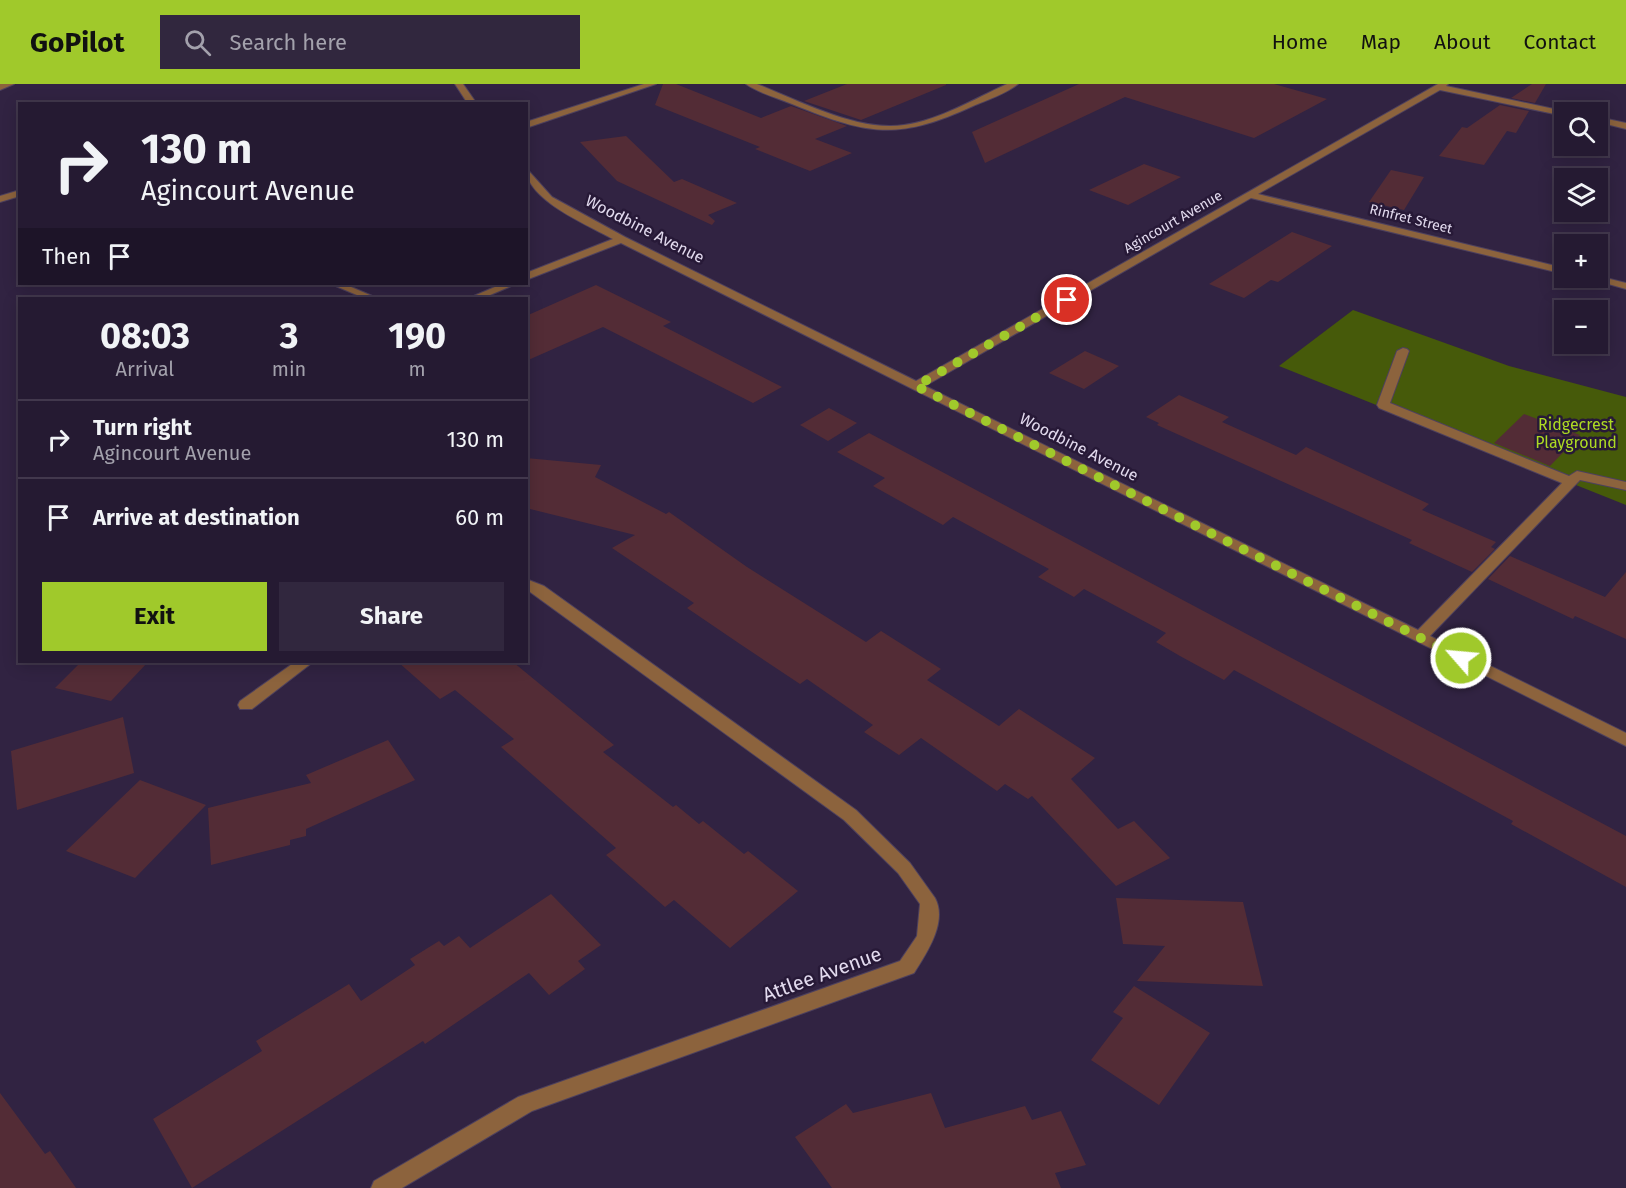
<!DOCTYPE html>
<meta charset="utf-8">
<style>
body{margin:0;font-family:"Fira Sans",sans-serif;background:#31273e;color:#f1f3f6;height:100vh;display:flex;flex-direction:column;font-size:22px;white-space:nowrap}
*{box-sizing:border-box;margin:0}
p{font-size:20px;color:#a3a1ac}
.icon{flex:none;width:33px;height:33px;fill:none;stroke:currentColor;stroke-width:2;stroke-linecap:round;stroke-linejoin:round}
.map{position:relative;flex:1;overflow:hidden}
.drawer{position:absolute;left:18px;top:213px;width:510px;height:366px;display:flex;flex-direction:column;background:#251a32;border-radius:0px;box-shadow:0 3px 15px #0003,0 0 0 2px #42384d}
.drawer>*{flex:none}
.guide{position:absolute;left:18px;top:18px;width:510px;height:183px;border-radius:0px;box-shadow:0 3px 15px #0003,0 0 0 2px #42384d;background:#251a32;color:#f1f3f6;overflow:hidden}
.controls{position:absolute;left:1554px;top:18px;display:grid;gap:12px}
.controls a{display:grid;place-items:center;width:54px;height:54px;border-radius:0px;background:#251a32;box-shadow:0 3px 15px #0003,0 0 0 2px #42384d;font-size:30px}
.pin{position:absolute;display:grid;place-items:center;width:51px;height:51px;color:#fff;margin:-26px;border:3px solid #fff;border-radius:50%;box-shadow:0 2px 6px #0007}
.me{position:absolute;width:66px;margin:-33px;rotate:297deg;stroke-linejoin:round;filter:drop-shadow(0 0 4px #0008)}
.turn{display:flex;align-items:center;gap:21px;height:126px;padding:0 24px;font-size:27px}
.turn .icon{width:78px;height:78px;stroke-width:2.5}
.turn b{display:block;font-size:42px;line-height:51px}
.then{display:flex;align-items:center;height:57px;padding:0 24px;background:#0003;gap:12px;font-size:22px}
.eta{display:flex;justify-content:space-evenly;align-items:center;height:102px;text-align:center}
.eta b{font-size:36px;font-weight:700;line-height:42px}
.action{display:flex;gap:12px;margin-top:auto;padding:12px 24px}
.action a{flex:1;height:69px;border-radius:0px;background:#a0c92b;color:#111;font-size:24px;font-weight:700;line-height:69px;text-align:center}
.action a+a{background:#31273e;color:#f1f3f6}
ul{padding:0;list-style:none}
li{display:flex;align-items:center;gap:18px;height:78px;padding:0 24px;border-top:2px solid #42384d}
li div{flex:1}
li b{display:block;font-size:22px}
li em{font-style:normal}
header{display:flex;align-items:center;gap:36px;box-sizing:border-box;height:84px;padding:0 30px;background:#a0c92b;color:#111}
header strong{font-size:28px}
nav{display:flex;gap:33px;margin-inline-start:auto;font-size:21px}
.search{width:420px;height:54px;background:#31273e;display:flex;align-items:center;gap:15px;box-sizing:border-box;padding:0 21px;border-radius:0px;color:#a3a1ac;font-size:22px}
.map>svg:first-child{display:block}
.green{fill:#465a0a}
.building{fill:#532c36}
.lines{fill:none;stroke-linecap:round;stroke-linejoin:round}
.minor-casing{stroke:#4d405e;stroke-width:2}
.minor{fill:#8c633d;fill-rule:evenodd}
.route{stroke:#a0c92b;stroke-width:10;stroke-dasharray:0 18}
.labels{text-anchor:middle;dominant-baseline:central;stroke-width:5;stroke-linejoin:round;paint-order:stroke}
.far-street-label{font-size:14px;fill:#e2daee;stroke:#271937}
.street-label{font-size:16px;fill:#e2daee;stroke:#271937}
.park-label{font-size:16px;fill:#adda23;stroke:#271937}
.near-street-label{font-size:20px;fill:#e2daee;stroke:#271937}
</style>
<header>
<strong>GoPilot</strong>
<div class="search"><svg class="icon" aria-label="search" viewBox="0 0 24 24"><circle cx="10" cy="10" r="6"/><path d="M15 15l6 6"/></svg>Search here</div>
<nav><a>Home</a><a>Map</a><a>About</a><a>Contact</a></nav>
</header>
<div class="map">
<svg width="1626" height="1104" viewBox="0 0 1626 1104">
<rect width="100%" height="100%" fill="#312342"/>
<path class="green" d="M1353,226L1509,282L1626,313V421L1279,282Z"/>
<g class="building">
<path d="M663,0H676L761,34L791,22L847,42L815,55L852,69L810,87L755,65L760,63L655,21Z"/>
<path d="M847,0H946V1L861,36L804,17Z"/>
<path d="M1079,0H1274L1327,15L1254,54L1125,13L985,79L972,48Z"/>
<path d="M1532,0H1546L1535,19L1511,14Z"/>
<path d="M1500,21L1529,27L1516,49L1507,47L1484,81L1439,72L1462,43L1467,44Z"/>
<path d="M626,52L674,98L682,95L737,119L708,131L715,137L712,141L617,97L580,58Z"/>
<path d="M1144,80L1181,93L1128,121L1089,106Z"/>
<path d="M1391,86L1424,93L1404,126L1369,118Z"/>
<path d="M1292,148L1332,162L1278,198L1271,196L1244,214L1209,200Z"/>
<path d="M596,201L671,238L663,242L782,303L753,319L603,243L526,277V232Z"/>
<path d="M1085,267L1119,282L1084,305L1049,289Z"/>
<path d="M1179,311L1229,333L1222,338L1296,371L1306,363L1429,420L1422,426L1496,458L1491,463L1495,465L1472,488L1409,459L1412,456L1157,341L1159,339L1146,333Z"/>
<path d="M829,324L857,339L828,357L800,341Z"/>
<path d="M1524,330L1580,351L1550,382L1494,359Z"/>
<path d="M869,349L1626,752V803L1511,740L1513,737L1234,586L1224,596L1180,572L1156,558L1166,549L1084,505L1074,513L1038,493L1049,485L953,433L943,441L873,402L885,394L837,368Z"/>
<path d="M526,374L601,381L595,393L666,430L669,428L747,483L866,558L881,547L941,585L927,596L999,642L1019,625L1095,674L1071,695L1118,745L1134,737L1170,774L1116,802L1032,712L1028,715L1005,700L997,707L921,654L899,671L864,648L873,641L807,595L800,600L740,560L687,524L694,519L612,464L635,451L526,424Z"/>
<path d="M1510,472L1605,513L1626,488V555L1575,532L1573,535L1488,495Z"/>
<path d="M81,578H148L111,617L55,604Z"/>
<path d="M398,578H513L614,661L603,668L673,723L676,721L699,740L703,737L744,770L748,767L798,807L730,864L674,816L665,823L606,771L616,764L501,663L514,655L455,606L440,615Z"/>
<path d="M123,633L134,689L17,726L11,667Z"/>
<path d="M388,656L415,696L306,745V752L290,756V761L211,781L208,724L311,699L306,691Z"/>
<path d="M140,696L206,721L135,794L66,767Z"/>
<path d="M551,810L601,861L578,877L585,885L549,911L529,889L425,960L423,957L192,1104L153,1035L262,967L256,957L349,900L361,917L415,881L410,875L439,857L444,862L459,852L470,864Z"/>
<path d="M1116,814L1243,818L1263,902L1137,897L1165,862L1123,860Z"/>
<path d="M1134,902L1210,949L1159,1021L1091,976L1123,934L1113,928Z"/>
<path d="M0,1009L45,1070L50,1067L76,1104H0Z"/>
<path d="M931,1009L945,1044L1025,1022L1032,1036L1061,1027L1086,1081L1055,1089L1061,1104H832L795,1053L846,1020L853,1029Z"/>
</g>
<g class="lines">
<g class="minor-casing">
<g id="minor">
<path d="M0,0H14L0,6Z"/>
<path d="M455,0H463L477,20H468Z"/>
<path d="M644,0H656L526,44V38Z"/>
<path d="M746,0H757C800,17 858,48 904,41C940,36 974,15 1007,0H1018C1006,10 987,16 973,22C897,57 868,51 792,20C778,14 758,9 746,0Z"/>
<path d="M1438,0H1448L1446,2L1568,28H1564V32L1440,6L1258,110L1564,184V190L1251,114L925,302L1418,546L1562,399L1379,324L1377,321L1397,267L1403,264L1407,265L1409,267L1390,319L1569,392L1577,387L1626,398V406L1580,396L1430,552L1626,649V662L621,159L526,196V189L613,155C588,141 526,116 526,84L552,113L625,153L916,297Z"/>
<path d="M1598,33L1626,39V45L1598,38Z"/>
<path d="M20,106V112L0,118V112Z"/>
<path d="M1598,192L1626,199V205L1587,194Z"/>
<path d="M331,200H344L377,214H364Z"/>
<path d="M502,200H516L483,214H469Z"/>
<path d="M526,495L544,502L856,726L910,779L935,814C948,838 926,870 914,889L532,1027L402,1104H371L374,1097L518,1013L900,877L917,852L920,820L898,789L844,736L526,505Z"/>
<path d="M295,578H313L252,625H240L238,621L240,617Z"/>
</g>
</g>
<use href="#minor" class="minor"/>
</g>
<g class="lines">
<path class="route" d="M1067,216L916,302L1461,574"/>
</g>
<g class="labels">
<g class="far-street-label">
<text transform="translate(1411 135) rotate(14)">Rinfret Street</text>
<text transform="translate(1173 138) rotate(-30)">Agincourt Avenue</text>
</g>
<g class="street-label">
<text transform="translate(645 145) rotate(27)">Woodbine Avenue</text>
<text transform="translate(1079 363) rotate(27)">Woodbine Avenue</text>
</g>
<g class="park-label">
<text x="1576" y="340">Ridgecrest<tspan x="1576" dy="18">Playground</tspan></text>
</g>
<g class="near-street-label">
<text transform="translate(822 890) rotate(-20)">Attlee Avenue</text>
</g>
</g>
</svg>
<div class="controls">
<a><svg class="icon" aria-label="search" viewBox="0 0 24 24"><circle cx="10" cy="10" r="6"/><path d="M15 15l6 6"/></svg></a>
<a><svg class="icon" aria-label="layers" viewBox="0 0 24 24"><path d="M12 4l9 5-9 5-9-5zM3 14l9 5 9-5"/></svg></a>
<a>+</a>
<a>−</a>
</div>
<div class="pin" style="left:1067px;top:216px;background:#d93025"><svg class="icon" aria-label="arrive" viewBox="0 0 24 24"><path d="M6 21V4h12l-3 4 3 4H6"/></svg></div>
<svg class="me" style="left:1461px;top:574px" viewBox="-20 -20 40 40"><circle r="17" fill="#a0c92b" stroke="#fff" stroke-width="3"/><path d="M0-11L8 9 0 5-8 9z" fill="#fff"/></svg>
<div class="guide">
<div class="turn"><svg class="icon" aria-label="right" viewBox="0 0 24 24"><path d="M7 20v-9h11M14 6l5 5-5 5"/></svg><div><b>130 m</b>Agincourt Avenue</div></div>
<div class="then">Then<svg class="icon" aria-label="arrive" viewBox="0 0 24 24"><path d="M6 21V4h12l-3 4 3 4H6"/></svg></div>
</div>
<section class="drawer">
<div class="eta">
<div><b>08:03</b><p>Arrival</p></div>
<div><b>3</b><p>min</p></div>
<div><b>190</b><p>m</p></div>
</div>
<ul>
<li><svg class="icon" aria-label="right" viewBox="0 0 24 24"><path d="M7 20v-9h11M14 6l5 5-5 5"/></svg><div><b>Turn right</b><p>Agincourt Avenue</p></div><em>130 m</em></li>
<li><svg class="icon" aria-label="arrive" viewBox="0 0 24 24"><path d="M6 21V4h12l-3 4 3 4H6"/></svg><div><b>Arrive at destination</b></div><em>60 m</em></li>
</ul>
<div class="action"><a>Exit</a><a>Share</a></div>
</section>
</div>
